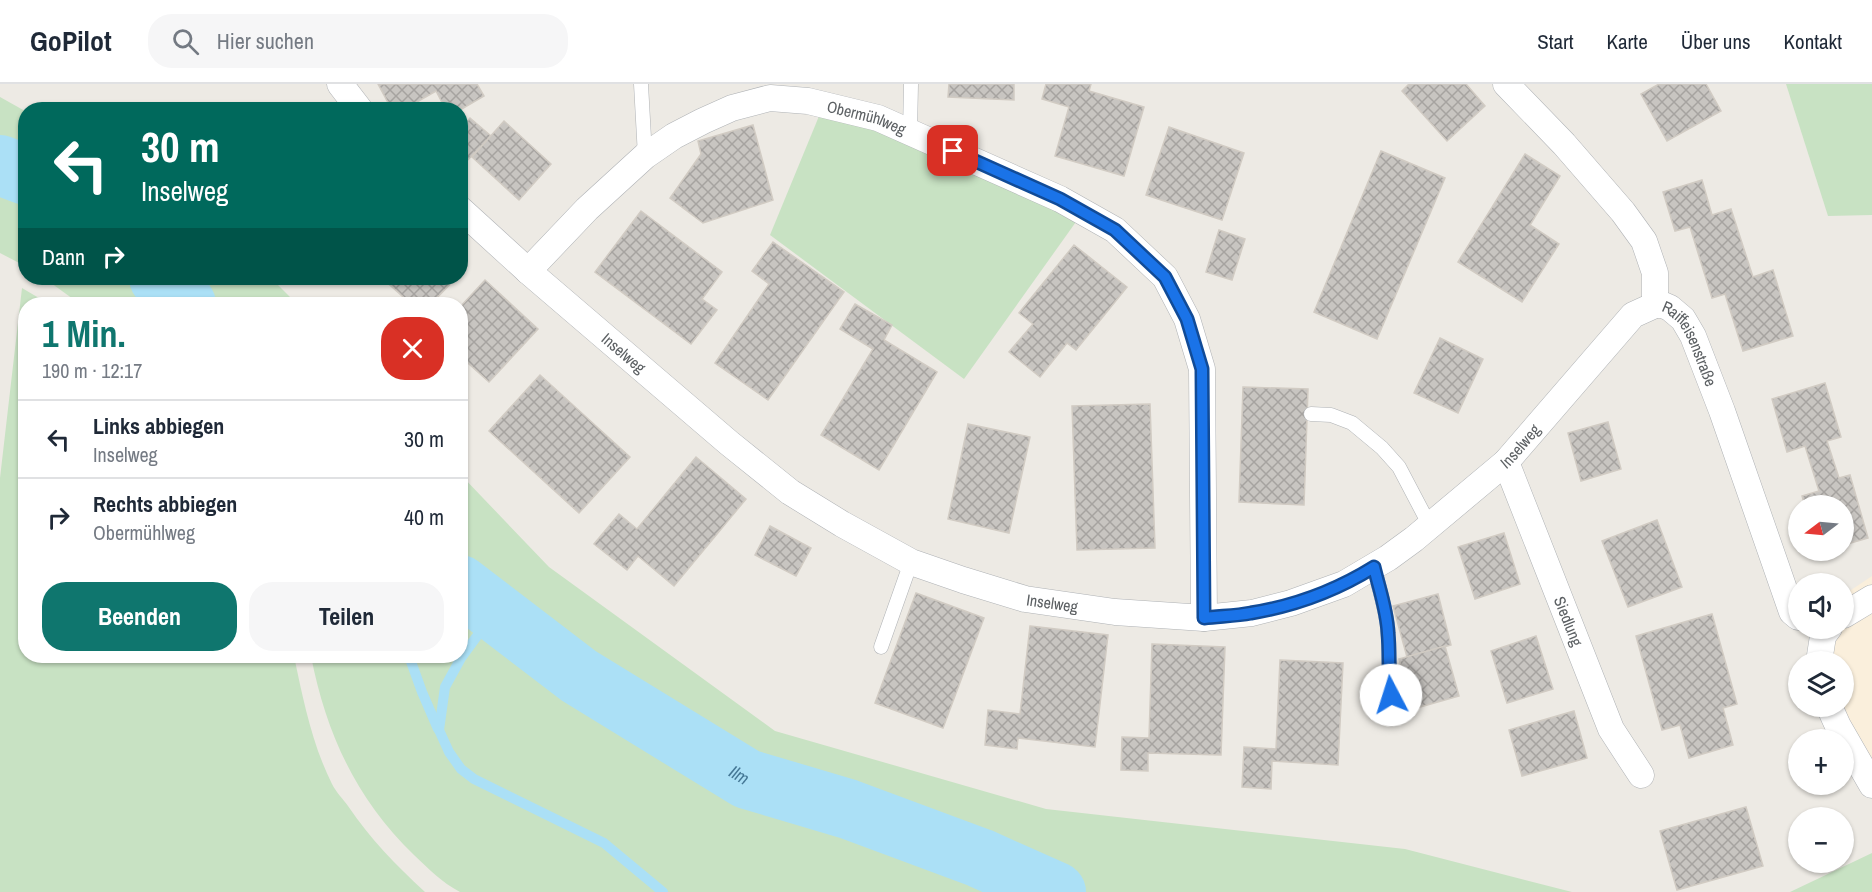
<!DOCTYPE html>
<html lang="de">
<meta charset="utf-8">
<style>
body{margin:0;font-family:"Archivo Narrow",sans-serif;background:#f6f6f7;color:#1f2937;height:100vh;display:flex;flex-direction:column;font-size:22px;white-space:nowrap}
*{box-sizing:border-box;margin:0}
p{font-size:20px;color:#747a83}
.icon{flex:none;width:33px;height:33px;fill:none;stroke:currentColor;stroke-width:2;stroke-linecap:round;stroke-linejoin:round}
.map{position:relative;flex:1;overflow:hidden}
.drawer{position:absolute;left:18px;top:213px;width:450px;height:366px;display:flex;flex-direction:column;background:#fff;border-radius:24px;box-shadow:0 2px 4px #0004}
.drawer>*{flex:none}
.banner{position:absolute;left:18px;top:18px;width:450px;height:183px;border-radius:24px;box-shadow:0 2px 4px #0004;background:#00695c;color:#fff;overflow:hidden}
.needle{width:39px;rotate:254deg}
.buttons{position:absolute;left:1788px;top:411px;display:grid;gap:12px}
.buttons a{display:grid;place-items:center;width:66px;height:66px;border-radius:50%;background:#fff;box-shadow:0 2px 4px #0004;font-size:30px}
.pin{position:absolute;display:grid;place-items:center;width:51px;height:51px;color:#fff;margin:-26px;border-radius:12px;box-shadow:0 3px 9px #0006}
.me{position:absolute;width:66px;margin:-33px;rotate:355deg;stroke-linejoin:round;filter:drop-shadow(0 0 4px #0008)}
.turn{display:flex;align-items:center;gap:21px;height:126px;padding:0 24px;font-size:27px}
.turn .icon{width:78px;height:78px;stroke-width:2.5}
.turn b{display:block;font-size:42px;line-height:51px}
.then{display:flex;align-items:center;height:57px;padding:0 24px;background:#0003;gap:12px;font-size:22px}
.round{display:grid;place-items:center;flex:none;width:63px;height:63px;border-radius:24px;background:#f6f6f7}
.overview{display:flex;align-items:center;justify-content:space-between;height:102px;padding:0 24px}
h1{font-size:36px;font-weight:700;line-height:45px;color:#0f766e}
.button{display:flex;gap:12px;margin-top:auto;padding:12px 24px}
.button a{flex:1;height:69px;border-radius:24px;background:#0f766e;color:#fff;font-size:24px;font-weight:700;line-height:69px;text-align:center}
.button a+a{background:#f6f6f7;color:#1f2937}
ul{padding:0;list-style:none}
li{display:flex;align-items:center;gap:18px;height:78px;padding:0 24px;border-top:2px solid #e0e1e3}
li div{flex:1}
li b{display:block;font-size:22px}
li em{font-style:normal}
header{display:flex;align-items:center;gap:36px;box-sizing:border-box;height:84px;padding:0 30px;background:#fff;border-bottom:2px solid #e0e1e3}
header strong{font-size:28px}
nav{display:flex;gap:33px;margin-inline-start:auto;font-size:21px}
.search{width:420px;height:54px;background:#f6f6f7;display:flex;align-items:center;gap:15px;box-sizing:border-box;padding:0 21px;border-radius:24px;color:#747a83;font-size:22px}
.map>svg:first-child{display:block}
.commercial{fill:#faefdc}
.grass{fill:#c8e2c3}
.lines{fill:none;stroke-linecap:round;stroke-linejoin:round}
.stream{stroke:#abe0f6;stroke-width:10}
.river{stroke:#abe0f6;stroke-width:60}
.building{fill:url(#building-cross-hatch);stroke:#d1cbc3;stroke-width:1.5}
.service-casing{stroke:#afb2b5;stroke-width:15}
.minor-casing{stroke:#afb2b5;stroke-width:27}
.service{stroke:#fff;stroke-width:14}
.minor{stroke:#fff;stroke-width:26}
.route-casing{stroke:#114b97;stroke-width:15}
.route{stroke:#1a73e8;stroke-width:10}
.labels{text-anchor:middle;dominant-baseline:central;stroke-width:4.5;stroke-linejoin:round;paint-order:stroke}
.street-label{font-size:16px;fill:#5c6063;stroke:#fff}
.water-label{font-size:18px;font-style:italic;fill:#447795;stroke:#fff}
</style>
<header>
<strong>GoPilot</strong>
<div class="search"><svg class="icon" aria-label="search" viewBox="0 0 24 24"><circle cx="10" cy="10" r="6"/><path d="M15 15l6 6"/></svg>Hier suchen</div>
<nav><a>Start</a><a>Karte</a><a>Über uns</a><a>Kontakt</a></nav>
</header>
<div class="map">
<svg width="1872" height="808" viewBox="0 0 1872 808">
<defs>
<pattern id="building-cross-hatch" width="8" height="8" patternUnits="userSpaceOnUse" patternTransform="scale(1.5)"><rect width="8" height="8" fill="#c8c5c1"/><path d="M0 0l8 8M0 8l8-8" fill="none" stroke="#a6a3a0"/></pattern>
</defs>
<rect width="100%" height="100%" fill="#edeae4"/>
<path class="commercial" d="M1872,492V701L1829,623L1844,622V578H1819L1827,545L1844,544V514L1845,510Z"/>
<g class="grass">
<path d="M1786,0H1872V131L1828,132Z"/>
<path d="M0,13L25,27V182L0,169Z"/>
<path d="M824,20L1083,128L964,295L770,151Z"/>
<path d="M44,194H271L297,220H80Z"/>
<path d="M22,204L49,220H26V572H294C303,615 312,660 332,700C336,708 343,715 348,722C371,756 395,780 425,808H0V394Z"/>
<path d="M461,391L549,483L775,647L1046,725L1405,765L1572,808H460C441,798 429,785 414,771C356,715 326,649 311,572H460Z"/>
<path d="M1872,769V808H1790Z"/>
</g>
<g class="lines">
<g class="stream">
<path d="M477,514L482,532L480,548L461,574L445,603L439,646L449,668L461,685L474,695L604,759L663,808"/>
<path d="M409,572L422,608L438,645"/>
</g>
<g class="river">
<path d="M0,81L26,91"/>
<path d="M159,194L171,209L186,220"/>
<path id="s1" d="M460,501L579,592L747,695L848,725L980,774L1056,808"/>
</g>
</g>
<g class="building">
<path d="M378,0H477L484,12L460,26H446L436,7L403,26H392Z"/>
<path d="M949,0H1014V16L948,13Z"/>
<path d="M1046,0H1091L1089,7L1144,23L1124,92L1055,72L1069,23L1042,15Z"/>
<path d="M1409,0H1466L1485,22L1447,57L1402,7Z"/>
<path d="M1659,0H1706L1721,27L1667,57L1641,10Z"/>
<path d="M470,34L491,52L460,84V45Z"/>
<path d="M504,37L551,80L519,116L472,73Z"/>
<path d="M753,41L773,116L703,139L670,114L701,70L698,57Z"/>
<path d="M1169,43L1244,69L1222,136L1146,111Z"/>
<path d="M1381,67L1445,94L1377,255L1314,228Z"/>
<path d="M1525,70L1560,92L1530,141L1559,160L1522,218L1458,178Z"/>
<path d="M1702,96L1712,131L1731,125L1753,193L1773,186L1793,252L1743,267L1725,210L1712,214L1690,143L1675,147L1663,108Z"/>
<path d="M641,127L722,188L702,215L717,226L691,260L595,188Z"/>
<path d="M1219,146L1245,155L1232,196L1206,188Z"/>
<path d="M773,158L844,208L768,316L715,279L769,200L752,187Z"/>
<path d="M1074,161L1127,203L1076,266L1067,259L1040,293L1009,268L1033,240L1019,229Z"/>
<path d="M382,194H456L431,220H411Z"/>
<path d="M485,196L538,245L489,298L460,272V223Z"/>
<path d="M855,220L892,241L884,256L937,288L879,386L821,351L873,265L840,245Z"/>
<path d="M1440,254L1483,275L1458,329L1414,309Z"/>
<path d="M540,291L630,373L579,429L489,347Z"/>
<path d="M1825,299L1841,353L1827,357L1839,394L1850,391L1868,454L1844,461V422H1805L1802,412L1819,407L1805,362L1787,368L1772,315Z"/>
<path d="M1243,303L1308,305L1304,421L1239,418Z"/>
<path d="M1150,320L1155,464L1077,466L1072,322Z"/>
<path d="M1608,338L1621,385L1581,397L1568,349Z"/>
<path d="M968,340L1030,353L1009,449L948,435Z"/>
<path d="M696,373L746,415L674,502L638,472L627,486L594,460L619,430L637,445Z"/>
<path d="M1657,436L1682,503L1628,523L1602,457Z"/>
<path d="M770,442L811,464L796,492L755,471Z"/>
<path d="M1504,449L1520,500L1475,515L1458,463Z"/>
<path d="M916,509L984,534L943,644L875,619Z"/>
<path d="M1438,510L1451,561L1407,573L1393,522Z"/>
<path d="M1712,530L1737,620L1723,624L1733,661L1689,674L1680,641L1662,646L1636,552Z"/>
<path d="M1030,542L1108,551L1095,663L1018,654L1017,665L985,661L988,626L1020,630Z"/>
<path d="M1536,552L1553,605L1507,619L1491,567Z"/>
<path d="M1152,560L1225,563L1221,671L1148,669V687L1121,686L1122,653L1149,654Z"/>
<path d="M1445,562L1459,612L1413,625L1399,575Z"/>
<path d="M1280,576L1343,579L1338,681L1272,677L1271,705L1242,703L1244,663L1276,665Z"/>
<path d="M1574,627L1587,674L1522,692L1509,646Z"/>
<path d="M1746,723L1763,782L1677,806L1660,747Z"/>
</g>
<g class="lines">
<g class="service-casing">
<g id="service">
<path d="M641,0L645,72"/>
<path d="M910,48L911,0"/>
<path d="M1311,330L1331,331L1352,339L1382,364L1399,383L1430,442"/>
<path d="M1374,483C1379,504 1386,525 1388,547C1391,578 1383,597 1400,626"/>
<path d="M881,563L911,478"/>
</g>
</g>
<g class="minor-casing">
<g id="minor">
<path d="M340,0L360,26"/>
<path d="M1506,0L1564,60L1623,128L1644,157L1655,189V221"/>
<path id="s2" d="M460,125L528,187L729,359L790,408L842,440L911,478L963,496L1025,515L1115,528L1204,534L1252,529L1291,519L1344,500L1388,474L1414,455L1506,378L1633,231L1655,221H1663L1670,224L1683,235L1693,252L1722,327L1792,528L1798,533"/>
<path id="s3" d="M528,187L587,125L645,72L674,52L703,37L732,24L770,14L808,17L878,34L1060,115L1115,146L1165,193L1187,235L1202,285L1204,534"/>
<path id="s4" d="M1506,378L1611,645L1641,691"/>
<path d="M1844,531L1872,514"/>
<path d="M1819,578L1823,552L1829,544"/>
<path d="M1829,622L1838,642L1872,701"/>
</g>
</g>
<use href="#service" class="service"/>
<use href="#minor" class="minor"/>
</g>
<g class="lines">
<g class="route-casing">
<path id="route" d="M953,67L1060,115L1115,146L1165,193L1187,235L1202,285L1204,534C1220,532 1236,532 1251,529C1294,522 1337,506 1374,483C1379,504 1387,526 1388,549C1390,570 1388,590 1391,611"/>
</g>
<use href="#route" class="route"/>
</g>
<g class="labels">
<g class="street-label">
<text stroke="none"><textPath href="#s3" startOffset="402">Obermühlweg</textPath></text>
<text stroke="none"><textPath href="#s2" startOffset="1498">Raiffeisenstraße</textPath></text>
<text stroke="none"><textPath href="#s2" startOffset="218">Inselweg</textPath></text>
<text stroke="none"><textPath href="#s2" startOffset="1244">Inselweg</textPath></text>
<text stroke="none"><textPath href="#s2" startOffset="722">Inselweg</textPath></text>
<text stroke="none"><textPath href="#s4" startOffset="171">Siedlung</textPath></text>
</g>
<g class="water-label">
<text stroke="none"><textPath href="#s1" startOffset="338">Ilm</textPath></text>
</g>
</g>
</svg>
<div class="buttons">
<a><svg class="needle" viewBox="-14 -14 28 28"><path d="M0-13l5 13h-10z" fill="#e53935"/><path d="M0 13l5-13h-10z" fill="#747a83"/></svg></a>
<a><svg class="icon" aria-label="sound" viewBox="0 0 24 24"><path d="M4 9h4l5-4v14l-5-4H4zM17 9q2 3 0 6"/></svg></a>
<a><svg class="icon" aria-label="layers" viewBox="0 0 24 24"><path d="M12 4l9 5-9 5-9-5zM3 14l9 5 9-5"/></svg></a>
<a>+</a>
<a>−</a>
</div>
<div class="pin" style="left:953px;top:67px;background:#d93025"><svg class="icon" aria-label="arrive" viewBox="0 0 24 24"><path d="M6 21V4h12l-3 4 3 4H6"/></svg></div>
<svg class="me" style="left:1391px;top:611px" viewBox="-20 -20 40 40"><circle r="19" fill="#fff"/><path d="M0-13L10 11 0 6-10 11z" fill="#1a73e8"/></svg>
<div class="banner">
<div class="turn"><svg class="icon" aria-label="left" viewBox="0 0 24 24"><path d="M17 20v-9H6M10 6l-5 5 5 5"/></svg><div><b>30 m</b>Inselweg</div></div>
<div class="then">Dann<svg class="icon" aria-label="right" viewBox="0 0 24 24"><path d="M7 20v-9h11M14 6l5 5-5 5"/></svg></div>
</div>
<section class="drawer">
<div class="overview"><div><h1>1 Min.</h1><p>190 m · 12:17</p></div><a class="round" style="background:#d93025;color:#fff"><svg class="icon" aria-label="close" viewBox="0 0 24 24"><path d="M6 6l12 12M18 6L6 18"/></svg></a></div>
<ul>
<li><svg class="icon" aria-label="left" viewBox="0 0 24 24"><path d="M17 20v-9H6M10 6l-5 5 5 5"/></svg><div><b>Links abbiegen</b><p>Inselweg</p></div><em>30 m</em></li>
<li><svg class="icon" aria-label="right" viewBox="0 0 24 24"><path d="M7 20v-9h11M14 6l5 5-5 5"/></svg><div><b>Rechts abbiegen</b><p>Obermühlweg</p></div><em>40 m</em></li>
</ul>
<div class="button"><a>Beenden</a><a>Teilen</a></div>
</section>
</div>
